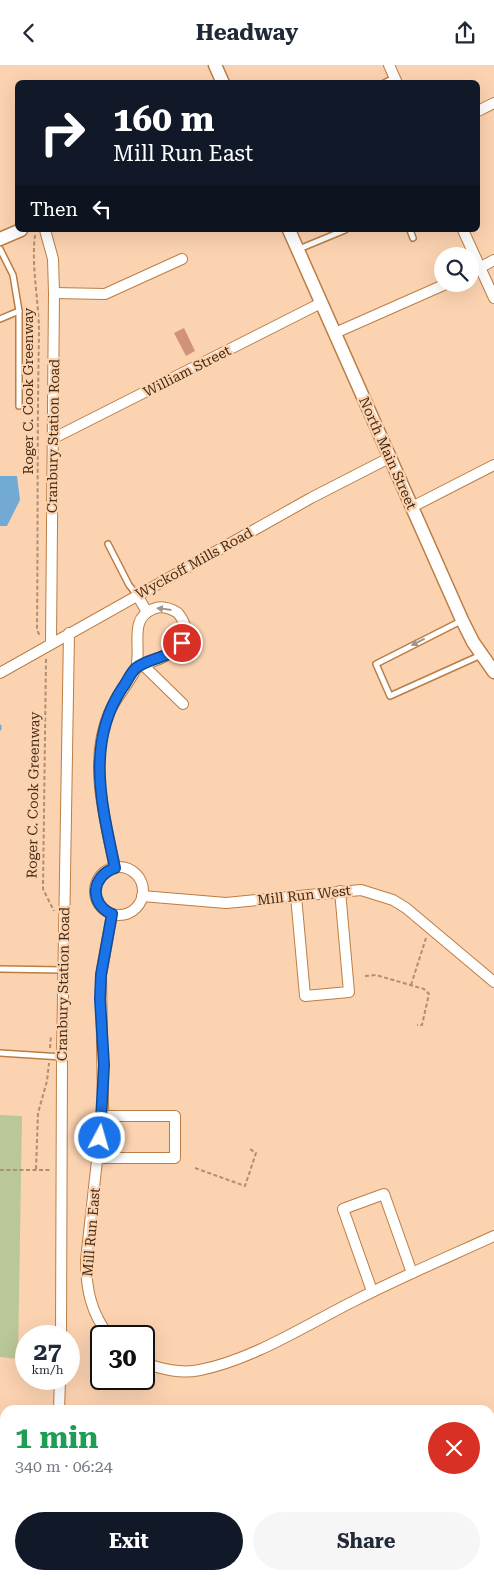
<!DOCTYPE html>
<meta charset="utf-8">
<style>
body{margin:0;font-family:"Roboto Serif",serif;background:#f6f6f7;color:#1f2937;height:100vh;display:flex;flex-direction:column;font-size:19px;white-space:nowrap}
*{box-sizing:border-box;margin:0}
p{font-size:16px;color:#747a83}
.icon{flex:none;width:28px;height:28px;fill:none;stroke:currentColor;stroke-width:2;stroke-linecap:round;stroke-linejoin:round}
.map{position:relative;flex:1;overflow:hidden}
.drawer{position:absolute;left:0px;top:1340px;width:495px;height:175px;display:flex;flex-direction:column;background:#fff;border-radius:15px 15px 0 0;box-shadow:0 5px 20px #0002}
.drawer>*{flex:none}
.banner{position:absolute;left:15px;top:15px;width:465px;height:152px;border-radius:8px;box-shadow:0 5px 20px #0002;background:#111827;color:#fff;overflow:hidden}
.buttons{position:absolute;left:434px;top:182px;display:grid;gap:10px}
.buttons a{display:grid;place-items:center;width:45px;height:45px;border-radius:50%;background:#fff;box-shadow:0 5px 20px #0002;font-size:25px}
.speed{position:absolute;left:15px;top:1260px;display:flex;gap:10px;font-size:25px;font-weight:700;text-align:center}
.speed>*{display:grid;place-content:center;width:65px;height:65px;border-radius:50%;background:#fff;box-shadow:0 5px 20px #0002;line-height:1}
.speed small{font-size:12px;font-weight:400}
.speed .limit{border:2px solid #111;border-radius:8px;background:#fff;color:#111}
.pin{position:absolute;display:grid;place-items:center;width:42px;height:42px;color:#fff;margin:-21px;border:2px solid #fff;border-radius:50%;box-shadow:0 1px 5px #0007}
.me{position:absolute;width:55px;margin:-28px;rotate:6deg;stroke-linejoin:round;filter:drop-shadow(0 0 4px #0008)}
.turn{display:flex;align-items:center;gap:18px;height:105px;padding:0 15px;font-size:22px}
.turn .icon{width:65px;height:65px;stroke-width:2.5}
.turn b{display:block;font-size:35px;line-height:42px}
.then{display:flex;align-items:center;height:48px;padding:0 15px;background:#0003;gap:10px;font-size:19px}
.round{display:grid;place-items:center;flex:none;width:52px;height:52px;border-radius:26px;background:#f6f6f7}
.headline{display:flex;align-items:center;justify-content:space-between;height:85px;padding:0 15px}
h1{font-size:30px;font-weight:700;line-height:38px;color:#1e9e55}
.action{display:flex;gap:10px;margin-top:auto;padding:10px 15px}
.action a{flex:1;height:58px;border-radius:30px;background:#111827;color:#fff;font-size:20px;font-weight:700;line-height:58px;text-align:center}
.action a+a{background:#f6f6f7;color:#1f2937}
header{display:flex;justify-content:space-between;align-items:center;height:65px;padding:0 15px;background:#fff;font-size:22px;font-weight:700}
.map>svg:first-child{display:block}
.green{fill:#b9c799}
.water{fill:#72aad3}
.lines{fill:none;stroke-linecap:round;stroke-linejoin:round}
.stream{stroke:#72aad3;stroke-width:3}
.building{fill:#d1927a}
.service-casing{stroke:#bc7d43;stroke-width:8}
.minor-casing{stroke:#bc7d43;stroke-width:12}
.tertiary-casing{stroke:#bc7d43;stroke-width:15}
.path{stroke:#b18e70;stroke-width:2;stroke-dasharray:4 2.5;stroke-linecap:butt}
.service{stroke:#fff;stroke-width:5}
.minor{stroke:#fff;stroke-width:10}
.tertiary{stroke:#fff;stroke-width:12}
.oneway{fill:#a29589}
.route-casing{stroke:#114b97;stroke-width:12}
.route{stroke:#1a73e8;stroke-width:9}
.labels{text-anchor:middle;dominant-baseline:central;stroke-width:4.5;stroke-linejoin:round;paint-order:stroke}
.street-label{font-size:14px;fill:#462b13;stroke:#fcd3b1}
</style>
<header><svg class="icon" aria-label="back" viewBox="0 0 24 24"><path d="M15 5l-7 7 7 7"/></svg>Headway<svg class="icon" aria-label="share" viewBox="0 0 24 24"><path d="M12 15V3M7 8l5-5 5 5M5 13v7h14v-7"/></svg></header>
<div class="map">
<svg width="494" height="1515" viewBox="0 0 494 1515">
<rect width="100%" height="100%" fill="#fcd3b1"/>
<g class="green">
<path d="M0,1050L22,1051L18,1294L0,1292Z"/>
<path d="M75,1510H190L220,1515H74Z"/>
</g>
<path class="water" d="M0,411H17L20,435L7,461H0Z"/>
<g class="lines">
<path class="stream" d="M0,664V661"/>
</g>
<path class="building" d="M184,263L195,286L186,291L174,268Z"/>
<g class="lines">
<g class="service-casing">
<g id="service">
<path d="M384,18L394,13"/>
<path d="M410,165L413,173"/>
<path d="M0,184L13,210L19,246V341"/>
<path d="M299,184L345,165"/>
<path d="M0,254L19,246"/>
<path d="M108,479L129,520L137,530"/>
<path d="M461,556L376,599L390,631L481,590"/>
<path d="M0,904L63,905"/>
<path d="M0,988L62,992"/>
</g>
</g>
<g class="minor-casing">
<g id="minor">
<path d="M389,0L397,18"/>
<path d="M478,46L494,38"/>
<path d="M45,165L53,194L54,228L51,577"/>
<path d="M463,165L494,233"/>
<path d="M470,208L494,195"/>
<path d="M54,228L105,229L182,194"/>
<path d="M335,268L446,219"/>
<path d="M54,373L321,238"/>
<path d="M412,442L494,400"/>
<path d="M137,530L147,547"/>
<path d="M143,600L183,639"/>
<path d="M0,608L311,433L389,393"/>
<circle cx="119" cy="826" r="24"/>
<path d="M115,803C105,753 88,698 109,648C115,633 132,615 136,603C142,583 128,554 153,544C162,540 170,543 178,548C204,582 161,593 136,603"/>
<path d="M142,831L226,838L361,825L393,835L406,843L494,917"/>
<path d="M296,831L305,931L349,927L340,826"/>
<path d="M97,1093H175V1051H102"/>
<path d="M372,1226L343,1144L384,1129L412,1208"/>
<path d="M61,1271L62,992L69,568"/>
<path d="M109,1271C91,1248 86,1224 86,1195L103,1041L101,910L112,849"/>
<path d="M144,1298C162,1304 180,1309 200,1305C254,1294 306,1260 356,1235C401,1212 448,1192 494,1171"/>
<path d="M59,1345L60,1314"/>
</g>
</g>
<g class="tertiary-casing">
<g id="tertiary">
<path d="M215,0L223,18"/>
<path d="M289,165L462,555L473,577L494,607"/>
<path d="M0,174L21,165"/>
</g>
</g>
<g class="path">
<path d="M35,170C31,202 39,236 39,268C37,367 38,466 37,565L40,571"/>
<path d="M46,594L43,824L54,846"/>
<path d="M365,911L376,910L424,924L429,929L422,960H417"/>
<path d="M411,920L426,873"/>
<path d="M50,983L51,971"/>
<path d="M195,1103L245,1121L256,1088L250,1084"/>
<path d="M36,1104L38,1048L47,1016L49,998"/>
<path d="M0,1105H52"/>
</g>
<use href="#service" class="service"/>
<use href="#minor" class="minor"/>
<use href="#tertiary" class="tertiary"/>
</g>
<defs><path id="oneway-solid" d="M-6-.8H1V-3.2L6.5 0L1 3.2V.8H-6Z" transform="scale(1.25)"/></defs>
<g class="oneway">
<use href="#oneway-solid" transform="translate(164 544) rotate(-173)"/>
<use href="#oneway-solid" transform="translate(418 577) rotate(153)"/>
</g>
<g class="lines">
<g class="route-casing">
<path id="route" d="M100,1073L104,1000L100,934L101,910L112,849C89,839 91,811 115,803C102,741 85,678 123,622C127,617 131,607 136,603C150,592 170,594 182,578"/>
</g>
<use href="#route" class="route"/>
</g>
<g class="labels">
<g class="street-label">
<text transform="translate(187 306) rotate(-27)">William Street</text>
<text transform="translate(28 326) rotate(-90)">Roger C. Cook Greenway</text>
<text transform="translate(53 371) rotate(-89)">Cranbury Station Road</text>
<text transform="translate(388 388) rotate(66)">North Main Street</text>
<text transform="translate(194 498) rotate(-29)">Wyckoff Mills Road</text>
<text transform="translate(33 730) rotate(-89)">Roger C. Cook Greenway</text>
<text transform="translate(304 830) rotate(-6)">Mill Run West</text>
<text transform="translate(63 919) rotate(-89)">Cranbury Station Road</text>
<text transform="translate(91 1167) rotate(-85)">Mill Run East</text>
</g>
</g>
</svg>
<div class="buttons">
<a><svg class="icon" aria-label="search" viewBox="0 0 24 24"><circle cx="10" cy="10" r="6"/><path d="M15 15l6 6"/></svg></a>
</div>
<div class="speed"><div>27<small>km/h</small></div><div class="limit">30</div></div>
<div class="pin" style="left:182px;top:578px;background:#d93025"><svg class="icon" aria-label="arrive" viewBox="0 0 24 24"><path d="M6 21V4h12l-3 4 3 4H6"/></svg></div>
<svg class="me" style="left:100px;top:1073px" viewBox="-20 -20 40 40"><circle r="17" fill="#1a73e8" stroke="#fff" stroke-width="3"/><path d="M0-11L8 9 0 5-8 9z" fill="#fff"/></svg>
<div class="banner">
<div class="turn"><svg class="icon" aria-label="right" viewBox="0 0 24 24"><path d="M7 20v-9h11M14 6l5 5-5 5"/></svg><div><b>160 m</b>Mill Run East</div></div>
<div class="then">Then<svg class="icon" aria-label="left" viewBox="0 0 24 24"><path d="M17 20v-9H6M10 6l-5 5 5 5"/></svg></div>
</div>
<section class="drawer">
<div class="headline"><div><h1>1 min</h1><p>340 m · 06:24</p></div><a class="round" style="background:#d93025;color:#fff"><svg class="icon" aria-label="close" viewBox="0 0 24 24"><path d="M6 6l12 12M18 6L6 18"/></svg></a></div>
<div class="action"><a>Exit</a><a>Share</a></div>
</section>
</div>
